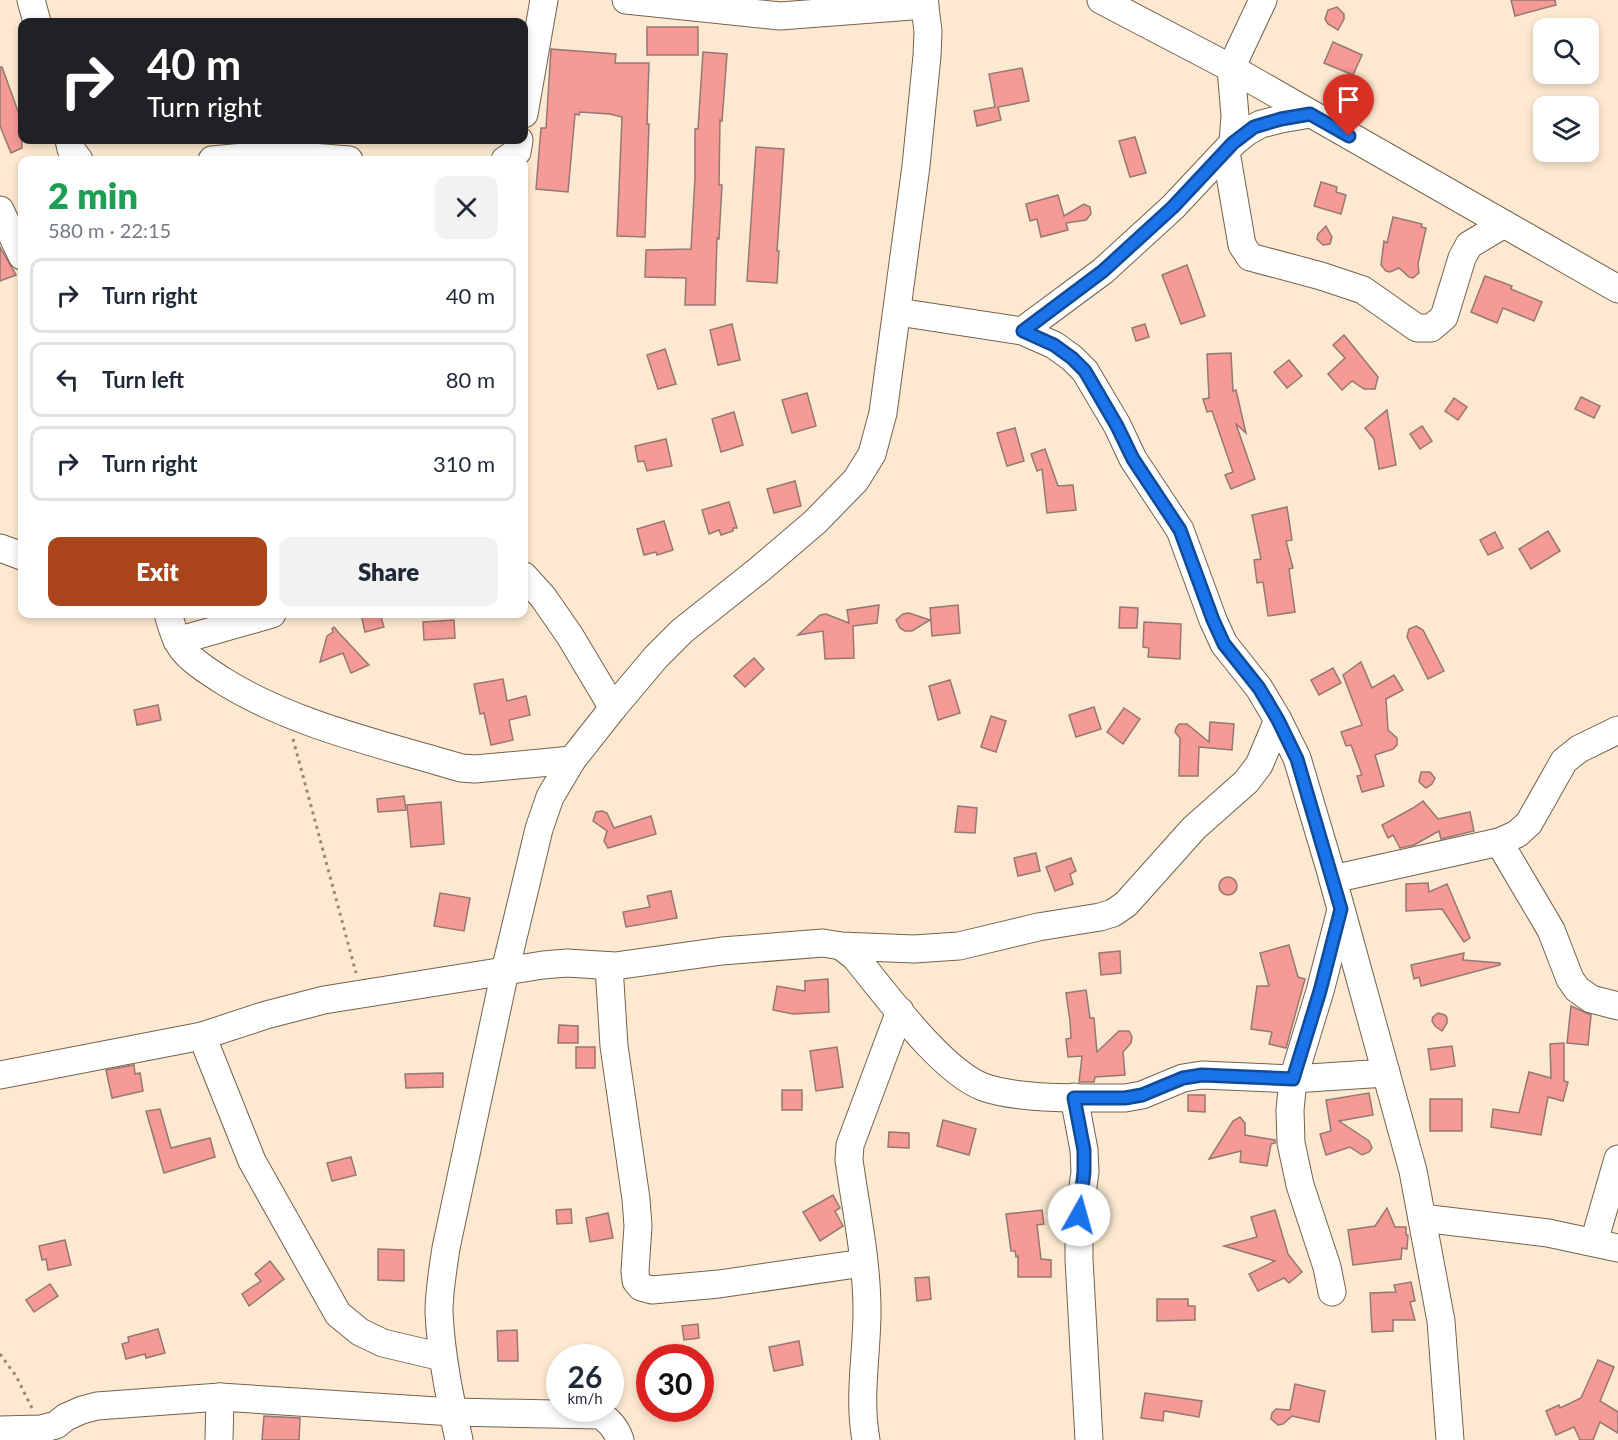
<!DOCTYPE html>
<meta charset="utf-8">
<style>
body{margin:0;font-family:Lato,sans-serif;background:#f2f2f3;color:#1f2937;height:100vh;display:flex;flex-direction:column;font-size:22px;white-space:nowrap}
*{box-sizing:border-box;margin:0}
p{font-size:20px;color:#747a83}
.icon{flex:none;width:33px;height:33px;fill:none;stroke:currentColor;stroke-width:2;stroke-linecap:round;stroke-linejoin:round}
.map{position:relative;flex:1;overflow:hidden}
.details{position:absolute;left:18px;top:156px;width:510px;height:462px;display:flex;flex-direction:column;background:#fff;border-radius:12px;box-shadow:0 3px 9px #0003}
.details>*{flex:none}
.guide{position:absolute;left:18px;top:18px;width:510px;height:126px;border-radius:12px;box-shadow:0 3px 9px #0003;background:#202124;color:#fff;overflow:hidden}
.fabs{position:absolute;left:1533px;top:18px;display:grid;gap:12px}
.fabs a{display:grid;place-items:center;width:66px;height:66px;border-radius:12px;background:#fff;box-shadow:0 3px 9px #0003;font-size:30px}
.speed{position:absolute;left:546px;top:1344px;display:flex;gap:12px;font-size:30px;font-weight:700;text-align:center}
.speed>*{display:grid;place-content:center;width:78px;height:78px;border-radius:50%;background:#fff;box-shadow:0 3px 9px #0003;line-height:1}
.speed small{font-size:15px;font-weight:400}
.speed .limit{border:9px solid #d22;background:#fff;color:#111}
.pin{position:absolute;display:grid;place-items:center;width:51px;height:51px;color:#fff;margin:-62px -26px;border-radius:50% 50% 50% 0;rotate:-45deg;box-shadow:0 0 6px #0007}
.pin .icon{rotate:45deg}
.me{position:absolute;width:66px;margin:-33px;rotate:7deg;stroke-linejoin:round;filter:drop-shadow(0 0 4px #0008)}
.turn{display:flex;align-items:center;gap:21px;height:126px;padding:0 30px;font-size:27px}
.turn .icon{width:78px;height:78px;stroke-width:2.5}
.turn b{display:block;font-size:42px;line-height:51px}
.round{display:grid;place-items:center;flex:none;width:63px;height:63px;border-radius:12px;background:#f2f2f3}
.headline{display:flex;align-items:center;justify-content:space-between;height:102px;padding:0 30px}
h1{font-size:36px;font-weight:800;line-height:45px;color:#1e9e55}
.cta{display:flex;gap:12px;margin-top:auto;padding:12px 30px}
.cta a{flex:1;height:69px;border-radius:12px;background:#aa441b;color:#fff;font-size:24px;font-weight:800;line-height:69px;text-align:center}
.cta a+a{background:#f2f2f3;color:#1f2937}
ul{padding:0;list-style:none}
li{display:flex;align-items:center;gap:18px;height:75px;margin:0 12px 9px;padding:0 18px;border:3px solid #e0e1e3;border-radius:12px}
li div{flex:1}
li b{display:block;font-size:22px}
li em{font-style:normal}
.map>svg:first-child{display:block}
.building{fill:#f69a95;stroke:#957774;stroke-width:1.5}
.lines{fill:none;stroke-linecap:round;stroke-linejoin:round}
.minor-casing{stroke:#73624d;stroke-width:29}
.path{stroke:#958878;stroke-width:3;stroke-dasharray:3 4.5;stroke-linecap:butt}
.minor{stroke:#fff;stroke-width:27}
.route-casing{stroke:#114b97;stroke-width:15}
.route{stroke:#1a73e8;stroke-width:10}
</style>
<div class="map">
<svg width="1618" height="1440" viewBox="0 0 1618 1440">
<rect width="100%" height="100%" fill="#fde9d1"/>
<g class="building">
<path d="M1511,0H1555L1556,5L1515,16Z"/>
<path d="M1337,7L1344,14V19L1338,30L1328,24L1325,19L1328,10Z"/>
<rect x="647" y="27" width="51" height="28"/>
<path d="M1333,42L1362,55L1353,75L1324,63Z"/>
<path d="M551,49L616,54L615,63H649L647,124H649L645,237L617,236L622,117L610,114L580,112L579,115L575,114L568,192L536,189L541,128H546Z"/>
<path d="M703,52L727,54L722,121L720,120L719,185H722L719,239L717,238L715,305H685L686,278L645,277L646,250L691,249L695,178V129H698Z"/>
<path d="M0,67H2L19,114L22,113V148L11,153L0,126Z"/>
<path d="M1022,68L1029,101L998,107L1001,120L977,126L974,111L995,107L989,74Z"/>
<path d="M1135,137L1146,173L1130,177L1119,141Z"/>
<path d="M756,147L784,149L777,251H779L777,283L747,281Z"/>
<path d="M1321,182L1337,187L1336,192L1346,195L1341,214L1314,206Z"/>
<path d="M1058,195L1064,216L1084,204L1090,207L1091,214L1086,220L1066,223L1068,230L1041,237L1037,219L1030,221L1026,204Z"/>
<path d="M1393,217L1422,224L1421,227L1426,228L1418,264L1419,273L1413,278L1409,277L1399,268L1390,272L1386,271L1381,265L1384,241L1387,243Z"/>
<path d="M1326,226L1332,237L1330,244L1323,245L1317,239L1318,234Z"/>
<path d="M0,247L16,275L0,281Z"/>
<path d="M1187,265L1205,316L1181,324L1162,275Z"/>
<path d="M1485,276L1512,286L1511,289L1542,302L1534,321L1503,308L1497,323L1471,312Z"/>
<path d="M732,324L740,360L718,365L710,330Z"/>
<path d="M1145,324L1149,337L1136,341L1132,328Z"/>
<path d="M1344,335L1378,377L1375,389H1364L1352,381L1342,390L1328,374L1345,358L1333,345Z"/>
<path d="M665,349L676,384L658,389L647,355Z"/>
<path d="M1231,353L1233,391L1236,390L1246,433L1236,424L1255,479L1231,489L1225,475L1233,472L1212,411L1207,412L1203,399L1209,398L1207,354Z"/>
<path d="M1289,360L1302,376L1287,388L1274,372Z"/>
<path d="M807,393L816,426L792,433L782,400Z"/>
<path d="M1581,397L1600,406L1594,418L1575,409Z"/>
<path d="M1454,398L1467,407L1458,420L1445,411Z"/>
<path d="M1387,410L1396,465L1379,469L1374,439L1365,428Z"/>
<path d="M734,412L743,445L721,452L712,419Z"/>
<path d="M1422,426L1432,441L1420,449L1410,434Z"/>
<path d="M1015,428L1024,461L1007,466L997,433Z"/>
<path d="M666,439L672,466L647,471L644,461L638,462L635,446Z"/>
<path d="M1045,449L1058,486L1073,485L1076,510L1047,513L1042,469L1037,471L1031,454Z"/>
<path d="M795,481L801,506L774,513L767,489Z"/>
<path d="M729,502L737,528H733V531L721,535L719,530L709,534L702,510Z"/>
<path d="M1287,507L1292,540L1286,541L1293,568L1289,569L1295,612L1268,616L1263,582L1257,583L1254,560L1261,559L1252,515Z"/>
<path d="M664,521L673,550L657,555L656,552L644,555L637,529Z"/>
<path d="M1548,531L1560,551L1531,569L1519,549Z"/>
<path d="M1495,532L1503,548L1488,555L1480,540Z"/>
<path d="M879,605L877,623L853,626L854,658L825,659L823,631L798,635L820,615L826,614L849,623L847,610Z"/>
<path d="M958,605L960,633L932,636L930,608Z"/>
<path d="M1120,607L1138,608L1137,628H1119Z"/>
<path d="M909,613L930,620L912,631H905L900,628L896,620L903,614Z"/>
<path d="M361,614H380L384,627L365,632Z"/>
<path d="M454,620L455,638L424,640L423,622Z"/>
<path d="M1144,622L1181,624L1180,659L1148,657L1149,648L1143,647Z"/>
<path d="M1416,626L1423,630L1444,671L1428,679L1407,637L1409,629Z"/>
<path d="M334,627L339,633L369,665L351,673L343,653L320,662L327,636L333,632L332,629Z"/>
<path d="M754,658L764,669L745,687L734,676Z"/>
<path d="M1361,662L1372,688L1394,675L1403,690L1386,699L1388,730L1397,738V745L1393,749L1375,755L1384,786L1362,792L1357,776L1362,775L1351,745L1346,746L1341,732L1362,725L1343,675Z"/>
<path d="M1333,668L1341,683L1319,695L1311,680Z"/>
<path d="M503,679L507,701L526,696L530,715L509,720L513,740L491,745L484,713L480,714L474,684Z"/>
<path d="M950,680L960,713L938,720L929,686Z"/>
<path d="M158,705L161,720L137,725L134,710Z"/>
<path d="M1094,707L1101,729L1076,737L1069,715Z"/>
<path d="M1124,708L1140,719L1123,744L1107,732Z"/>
<path d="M991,716L1006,721L996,752L981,747Z"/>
<path d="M1210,722L1234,724L1232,750L1199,747L1198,776H1179L1180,738L1175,732L1176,728L1179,724H1187L1209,742Z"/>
<path d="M1421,772H1430L1435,778L1432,784L1426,788L1419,782Z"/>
<path d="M404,796L406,810L378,812L377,799Z"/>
<path d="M1423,801L1438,819L1470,812L1474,831L1441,839L1439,831L1414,845L1400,848L1393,835L1388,838L1382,825L1413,808Z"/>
<path d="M441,802L444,844L411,847L407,805Z"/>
<path d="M958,806L977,808L975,833L955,832Z"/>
<path d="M602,811L607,813L614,828L651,816L656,834L608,848L604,841L607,831L593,821L596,812Z"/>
<path d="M1036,853L1040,871L1018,876L1014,858Z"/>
<path d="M1071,858L1076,871L1070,874L1073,884L1055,891L1046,867Z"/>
<circle cx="1228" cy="886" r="9"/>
<path d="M1428,883L1429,892L1447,884L1470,938L1464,942L1442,909L1406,911V884Z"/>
<path d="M671,891L677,918L626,927L623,912L650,907L647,896Z"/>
<path d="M440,893L470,898L464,931L434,926Z"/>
<path d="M1289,945L1298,977L1305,979L1286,1048L1269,1044L1272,1032L1251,1029L1257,986H1269L1260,953Z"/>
<path d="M1120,951L1121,973L1101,975L1099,953Z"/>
<path d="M1464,953L1463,960L1500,963V965L1421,986L1419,977L1414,979L1411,965Z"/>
<path d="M828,979L829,1012L793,1014L773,1010L777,986L805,991V981Z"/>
<path d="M1086,990L1090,1018H1094L1097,1052L1119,1031H1129L1132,1037L1131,1043L1123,1052L1125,1075L1095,1077L1094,1082H1079L1082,1056L1068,1057L1066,1039L1071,1038L1070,1021L1066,993Z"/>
<path d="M1571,1006L1591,1015L1588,1045L1567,1043Z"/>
<path d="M1438,1013L1445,1015L1447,1018V1023L1442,1031L1435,1026L1432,1021L1433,1017Z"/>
<path d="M559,1025L578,1026V1043H558Z"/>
<path d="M1564,1043V1081L1568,1082L1563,1101L1548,1097L1541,1135L1491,1127L1493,1109L1519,1113L1529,1072L1551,1078L1550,1044Z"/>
<path d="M1452,1046L1455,1066L1431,1070L1428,1049Z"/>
<rect x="576" y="1047" width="19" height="21"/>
<path d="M837,1047L843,1087L816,1091L810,1051Z"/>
<path d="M134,1065L135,1074L140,1073L143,1091L112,1098L106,1070Z"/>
<path d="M443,1073V1087L406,1088L405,1074Z"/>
<rect x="782" y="1090" width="20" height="20"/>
<path d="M1369,1093L1373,1115L1339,1121L1369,1141L1372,1148L1369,1152L1362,1155L1350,1147L1326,1155L1320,1134L1331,1131L1326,1100Z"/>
<path d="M1188,1095H1205V1112L1188,1111Z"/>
<rect x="1430" y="1099" width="32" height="32"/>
<path d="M160,1109L171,1148L210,1138L215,1157L164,1173L146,1111Z"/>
<path d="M1240,1117L1245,1123V1135L1275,1140V1143L1271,1144L1267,1166L1240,1162L1241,1151L1209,1159L1233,1121Z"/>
<path d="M943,1120L976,1129L969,1155L937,1146Z"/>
<path d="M889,1132L909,1133V1148L888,1147Z"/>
<path d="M351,1157L356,1175L332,1181L327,1163Z"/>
<path d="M833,1195L840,1208L835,1211L843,1226L820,1241L803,1212Z"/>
<path d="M1387,1208L1395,1227H1406V1235H1408L1407,1249L1402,1248L1401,1259L1353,1265L1348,1230L1375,1226Z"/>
<path d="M571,1209L572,1223L557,1224L556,1210Z"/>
<path d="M1042,1210L1044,1224L1037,1225L1041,1259L1051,1260V1277H1018V1256L1016,1257L1015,1251H1011L1006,1214Z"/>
<path d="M1275,1210L1288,1254L1302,1272L1289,1283L1284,1278L1258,1291L1249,1274L1275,1261L1224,1246L1257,1237L1251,1217Z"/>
<path d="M608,1213L613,1238L590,1242L586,1218Z"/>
<path d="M65,1240L71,1265L48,1270L46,1259L42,1260L39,1246Z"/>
<path d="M378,1249L404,1250V1281L378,1280Z"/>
<path d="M270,1261L284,1279L249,1306L242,1294L261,1281L255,1274Z"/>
<path d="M929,1277L931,1299L917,1301L915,1278Z"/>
<path d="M1411,1282L1415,1301L1410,1302L1415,1320H1393V1331L1372,1332L1370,1293L1396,1292L1394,1285Z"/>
<path d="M50,1284L58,1296L34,1312L26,1300Z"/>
<path d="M1157,1299H1188V1306H1195V1320L1157,1321Z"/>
<path d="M698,1324L699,1338L684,1340L682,1326Z"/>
<path d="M158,1329L165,1353L146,1358L145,1354L126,1359L122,1344L129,1342L128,1337Z"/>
<path d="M517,1330L518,1361H498L497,1331Z"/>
<path d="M799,1341L803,1365L774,1371L769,1347Z"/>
<path d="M1598,1360L1614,1367L1600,1401L1618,1412V1433L1600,1422L1593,1440H1580L1574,1427L1556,1435L1546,1411L1559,1405L1560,1408L1581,1398Z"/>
<path d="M1295,1384L1325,1391L1319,1422L1292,1416L1283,1424L1278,1425L1271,1419L1272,1413L1276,1409L1290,1410Z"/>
<path d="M1145,1393L1202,1401L1199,1417L1164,1411L1163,1421L1141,1418Z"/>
<path d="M264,1416L300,1418L299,1440H262Z"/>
</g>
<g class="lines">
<g class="minor-casing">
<g id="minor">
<path d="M31,0L37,22"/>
<path d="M626,0L780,16L925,5"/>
<path d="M1101,0L1231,68L1618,289"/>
<path d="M524,114L544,0"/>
<path d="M69,140L71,149L79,160"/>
<path d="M1233,143L1235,116L1231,68L1263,0"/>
<path d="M1226,152L1242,245L1250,257L1321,276L1363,290L1417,328H1431L1444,317L1462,258L1469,245L1504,224"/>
<path d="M212,160L274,154L349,160"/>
<path d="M505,160L517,152L519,140"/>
<path d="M0,210L22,256"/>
<path d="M898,312L1022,331L1054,345L1072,358L1085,371L1117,425L1133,459L1180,530L1213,620L1224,644L1259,688L1278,720L1297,758L1330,869L1413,1171L1441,1321L1450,1440"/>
<path d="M1022,331L1103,271L1173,207L1233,143L1248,131L1261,124L1281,119L1310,114"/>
<path d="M0,548L22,556"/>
<path d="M524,576L543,597L570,636L613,708"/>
<path d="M168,614C172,627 175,640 184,651C194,663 208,671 220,679C290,724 381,744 461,768L475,769L572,760"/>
<path d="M177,641L272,614"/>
<path d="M1499,842L1551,930L1570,979L1577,989L1591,999L1618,1006"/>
<path d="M1333,879L1499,842L1517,834L1529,823L1564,761L1579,749L1618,730"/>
<path d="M841,946L855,957C886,994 940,1070 983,1087C1019,1100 1086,1098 1125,1098L1142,1095L1183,1078L1202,1075L1293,1079L1386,1073"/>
<path d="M609,966L614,1046L636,1199L638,1226L635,1271L636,1281L641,1287L652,1290L719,1284L863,1263"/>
<path d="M202,1036L252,1161L338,1314L360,1332L383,1343L442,1357"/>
<path d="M0,1075L202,1036L266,1015L324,1000L543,965L567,963L615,966L722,951L823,943L841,946L914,949L959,946L1038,927L1100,917L1113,913L1126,904L1194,828L1246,782L1259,765L1278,720"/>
<path d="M1074,1097L1084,1150L1085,1172L1079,1215V1259L1089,1440"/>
<path d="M1422,1218L1548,1233L1618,1248"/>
<path d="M1594,1242L1618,1159"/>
<path d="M1332,1292L1327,1267L1300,1185L1291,1143L1290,1110L1293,1079L1320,991L1341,910"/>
<path d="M0,1430L41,1429L56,1425L66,1417L82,1410L97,1406L220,1397L453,1412L600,1415C610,1421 616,1428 620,1440"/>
<path d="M219,1440L220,1397"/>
<path d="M459,1440C450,1398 441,1356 439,1312C439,1291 443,1269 446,1248L505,971L539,829L550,797L572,760L613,708L656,657L682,631L760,569L815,522L856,480L872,454L883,413L916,166L927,56L928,31L924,0"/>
<path d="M866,1440C858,1397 867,1355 867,1311C867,1261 856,1210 849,1160L850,1145L900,1011"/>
</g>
</g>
<g class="path">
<path d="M293,739L356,973"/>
<path d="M0,1354L16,1376L32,1408"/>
</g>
<use href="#minor" class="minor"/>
</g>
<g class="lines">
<g class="route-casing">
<path id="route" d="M1079,1215L1084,1172V1150L1074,1098H1125L1142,1095L1183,1078L1202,1075L1293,1079L1320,991L1341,909L1297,759L1278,720L1259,688L1224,644L1213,620L1180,530L1133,459L1117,426L1085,371L1072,358L1054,345L1023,331L1103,271L1173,207L1233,143L1254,127L1281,119L1310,114L1349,136"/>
</g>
<use href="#route" class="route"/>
</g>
</svg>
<div class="fabs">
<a><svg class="icon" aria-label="search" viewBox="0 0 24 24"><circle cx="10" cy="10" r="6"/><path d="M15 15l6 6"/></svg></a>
<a><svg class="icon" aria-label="layers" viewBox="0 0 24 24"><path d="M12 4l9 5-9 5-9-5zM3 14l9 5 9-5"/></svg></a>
</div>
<div class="speed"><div>26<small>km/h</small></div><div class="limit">30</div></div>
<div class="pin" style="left:1349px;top:136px;background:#d93025"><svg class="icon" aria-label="arrive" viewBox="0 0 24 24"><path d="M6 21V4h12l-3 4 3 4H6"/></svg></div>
<svg class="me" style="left:1079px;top:1215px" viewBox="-20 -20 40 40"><circle r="19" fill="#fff"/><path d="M0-13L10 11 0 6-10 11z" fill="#1a73e8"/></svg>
<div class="guide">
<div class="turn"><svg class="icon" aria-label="right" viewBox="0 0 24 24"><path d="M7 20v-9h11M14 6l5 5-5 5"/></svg><div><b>40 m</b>Turn right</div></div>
</div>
<section class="details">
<div class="headline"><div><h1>2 min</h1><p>580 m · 22:15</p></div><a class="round"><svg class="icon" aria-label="close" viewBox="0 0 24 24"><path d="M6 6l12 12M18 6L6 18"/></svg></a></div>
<ul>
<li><svg class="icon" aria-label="right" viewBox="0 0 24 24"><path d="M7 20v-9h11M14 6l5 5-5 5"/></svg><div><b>Turn right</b></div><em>40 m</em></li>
<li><svg class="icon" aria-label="left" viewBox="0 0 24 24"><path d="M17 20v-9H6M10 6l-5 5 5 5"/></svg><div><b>Turn left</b></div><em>80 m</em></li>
<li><svg class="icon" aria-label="right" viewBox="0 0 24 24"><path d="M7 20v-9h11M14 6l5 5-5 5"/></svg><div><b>Turn right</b></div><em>310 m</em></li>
</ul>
<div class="cta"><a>Exit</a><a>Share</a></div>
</section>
</div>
